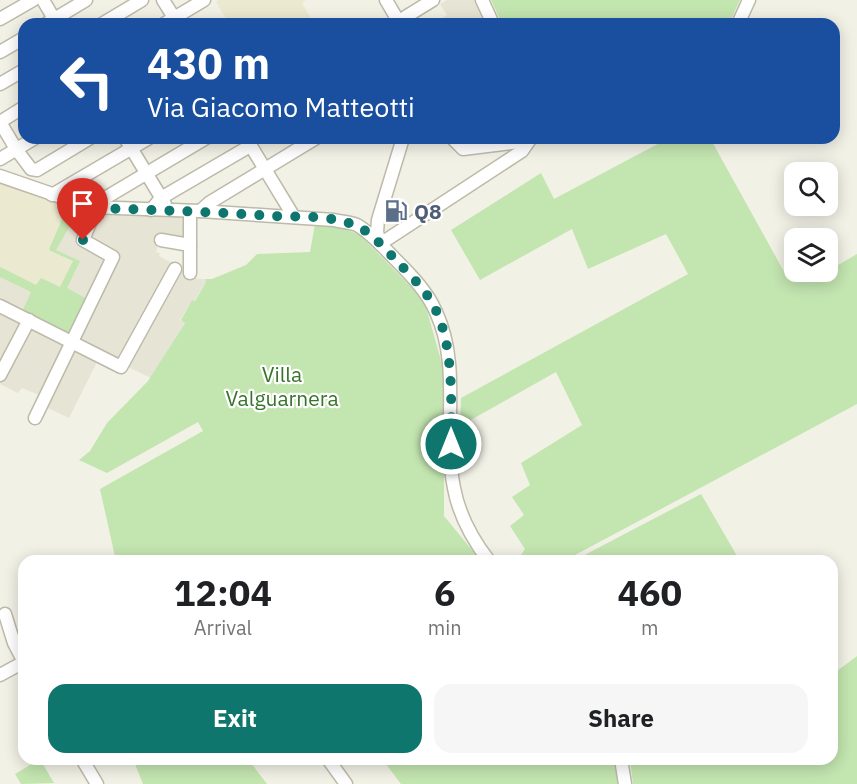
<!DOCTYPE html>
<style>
body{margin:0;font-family:"IBM Plex Sans",sans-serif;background:#f6f6f6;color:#202124;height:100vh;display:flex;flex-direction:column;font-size:22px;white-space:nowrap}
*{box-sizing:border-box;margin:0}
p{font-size:20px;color:#757577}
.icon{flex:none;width:33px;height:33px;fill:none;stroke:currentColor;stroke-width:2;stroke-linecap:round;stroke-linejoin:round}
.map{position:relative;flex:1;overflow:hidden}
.side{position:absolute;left:18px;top:555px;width:820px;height:210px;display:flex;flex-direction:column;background:#fff;border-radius:18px;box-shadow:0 3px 15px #0003}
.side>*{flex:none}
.banner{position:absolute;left:18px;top:18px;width:822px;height:126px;border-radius:18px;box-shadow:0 3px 15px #0003;background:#1a4fa0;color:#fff;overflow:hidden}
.buttons{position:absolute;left:784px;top:162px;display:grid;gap:12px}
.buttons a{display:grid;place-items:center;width:54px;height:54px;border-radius:12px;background:#fff;box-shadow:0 3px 15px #0003;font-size:30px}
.pin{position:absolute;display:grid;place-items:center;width:51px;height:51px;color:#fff;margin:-62px -26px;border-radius:50% 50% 50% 0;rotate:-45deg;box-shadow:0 0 6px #0007}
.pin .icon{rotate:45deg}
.me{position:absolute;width:66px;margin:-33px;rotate:0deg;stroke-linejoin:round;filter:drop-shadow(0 0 4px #0008)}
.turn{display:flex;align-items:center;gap:21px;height:126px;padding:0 30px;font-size:27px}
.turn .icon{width:78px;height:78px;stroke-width:2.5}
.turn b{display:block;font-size:42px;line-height:51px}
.eta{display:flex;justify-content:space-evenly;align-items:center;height:102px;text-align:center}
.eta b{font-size:36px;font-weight:700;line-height:42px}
.cta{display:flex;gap:12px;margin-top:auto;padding:12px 30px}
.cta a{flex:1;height:69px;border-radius:18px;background:#0f766e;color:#fff;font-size:24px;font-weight:700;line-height:69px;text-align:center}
.cta a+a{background:#f6f6f6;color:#202124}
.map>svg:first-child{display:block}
.residential{fill:#e6e4d4}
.education{fill:#ebe9d0}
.green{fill:#c3e5b0}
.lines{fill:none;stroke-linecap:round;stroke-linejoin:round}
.minor-casing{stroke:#bdbaa9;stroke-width:15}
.minor{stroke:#fff;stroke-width:12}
.route{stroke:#0f766e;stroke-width:10;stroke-dasharray:0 18}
.labels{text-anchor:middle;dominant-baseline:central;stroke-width:4.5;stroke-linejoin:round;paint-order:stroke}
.service-label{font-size:21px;font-weight:bold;fill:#4e5e75;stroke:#fff;text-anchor:start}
.park-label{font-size:21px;fill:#39742b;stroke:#fff}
</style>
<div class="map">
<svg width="857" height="784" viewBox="0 0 857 784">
<rect width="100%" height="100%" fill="#f2f1e6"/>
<g class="residential">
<path d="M447,0H475L486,24H433L447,15L440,4Z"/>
<path d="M0,176L47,195L188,215V245L159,243L156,252L160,253L159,256L174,264V266L198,279H206L205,284L194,301L192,300L180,320L185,322L151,378L101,354L69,418L39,404L42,396L22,388L18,393L0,384Z"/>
</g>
<g class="education">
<path d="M218,0H306L302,3L314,24H229L216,2Z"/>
<path d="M0,183L67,208L49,249L73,261L60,287L36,285L0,267Z"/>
</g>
<g class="green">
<path d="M491,0H740L729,24H502Z"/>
<path d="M669,138H710L787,277L796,272H828V260L833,268L857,254V404L564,561H517L525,549L510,526L524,515L512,497L530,485L521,463L582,425L556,372L460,426L461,398L688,274L666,234L588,269L572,229L480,280L451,230L541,173L554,199Z"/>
<path d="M65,212C71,215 78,219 83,215L87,217L79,232L69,227L56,250L80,261L67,288L87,299L70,334L23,310L31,292L0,277V267L36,285L41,278L60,287L73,261L49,250Z"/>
<path d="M315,224L343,228L360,235L424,300L444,371V516L481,561H116L100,489L203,431L198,422L107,473L79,460L90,451L107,423L148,381L185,323L181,320L192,300L195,301L205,284L206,279H212L246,265L257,254L310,252Z"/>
<path d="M701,494L740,561H573Z"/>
<path d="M857,656V784H633L630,759H832L833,674Z"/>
<path d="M40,759L54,783L21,784L15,774Z"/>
<path d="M133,759H248L267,784H143Z"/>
<path d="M382,759H615L618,784H401Z"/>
</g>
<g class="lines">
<g class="minor-casing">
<g id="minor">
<path d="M43,0L57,24"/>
<path d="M163,0L178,24"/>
<path d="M386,0L400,24"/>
<path d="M482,0L493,24"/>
<path d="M0,19L33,0"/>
<path d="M46,24L86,0"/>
<path d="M102,24L142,0"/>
<path d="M164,24L204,0"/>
<path d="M394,24L433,0"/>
<path d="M738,24L749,0"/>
<path d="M0,52L24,38"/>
<path d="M0,84L24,70"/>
<path d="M0,122L16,149L31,169L37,170L90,138"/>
<path d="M0,122L24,107"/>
<path d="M125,138L165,204"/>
<path d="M246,138L294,217"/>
<path d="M452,138L463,149L519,142L527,138"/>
<path d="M0,159L35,138"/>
<path d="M0,176L90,207L200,211L334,220C342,222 350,222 357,225C371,233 383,247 394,258C410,274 427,291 436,312C462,368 442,430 454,488C459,515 472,539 489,561"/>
<path d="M52,195L149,138"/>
<path d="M90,207L206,138"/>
<path d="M151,210L161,198L250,146"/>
<path d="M190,211V273"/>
<path d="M200,211L209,203L316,138"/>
<path d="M161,240L190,245"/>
<path d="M380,244L522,151L531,138"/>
<path d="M380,244L377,232L378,220L403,138"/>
<path d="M0,306L121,367L175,269"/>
<path d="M0,375L29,320"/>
<path d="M35,418L113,257L83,240L96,208"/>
<path d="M5,614L14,643L24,662"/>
<path d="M0,675L24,662"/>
<path d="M82,759L97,784"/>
<path d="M328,759L346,784"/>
<path d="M621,759L625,784"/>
</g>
</g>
<use href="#minor" class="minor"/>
</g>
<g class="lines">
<path class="route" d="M83,240L96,208C155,210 214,212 273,216C299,217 330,215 354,225C369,230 382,246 393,257C405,270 419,283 429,298C455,337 451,399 451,444"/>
</g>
<defs>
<g id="fuel-bare" transform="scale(1.8)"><path d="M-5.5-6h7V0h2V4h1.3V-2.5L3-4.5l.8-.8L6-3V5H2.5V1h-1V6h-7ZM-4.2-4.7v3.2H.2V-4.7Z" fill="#5c6f8a" stroke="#fff" stroke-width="2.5" paint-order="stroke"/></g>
</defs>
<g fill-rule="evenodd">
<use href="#fuel-bare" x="396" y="211"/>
</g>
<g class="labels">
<g class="service-label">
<text x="414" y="211">Q8</text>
</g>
<g class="park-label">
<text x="282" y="374">Villa<tspan x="282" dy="24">Valguarnera</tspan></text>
</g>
</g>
</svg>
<div class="buttons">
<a><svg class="icon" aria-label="search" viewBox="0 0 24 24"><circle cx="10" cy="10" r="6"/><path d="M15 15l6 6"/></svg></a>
<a><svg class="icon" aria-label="layers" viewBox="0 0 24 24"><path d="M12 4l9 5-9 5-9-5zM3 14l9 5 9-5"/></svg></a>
</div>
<div class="pin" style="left:83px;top:240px;background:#d93025"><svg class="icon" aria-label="arrive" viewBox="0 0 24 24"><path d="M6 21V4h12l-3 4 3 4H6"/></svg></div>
<svg class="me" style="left:451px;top:444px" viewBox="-20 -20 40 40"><circle r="17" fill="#0f766e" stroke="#fff" stroke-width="3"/><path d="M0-11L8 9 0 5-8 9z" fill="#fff"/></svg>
<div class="banner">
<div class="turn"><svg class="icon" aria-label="left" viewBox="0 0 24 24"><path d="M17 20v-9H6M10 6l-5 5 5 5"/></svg><div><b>430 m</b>Via Giacomo Matteotti</div></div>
</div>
<section class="side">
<div class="eta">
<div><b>12:04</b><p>Arrival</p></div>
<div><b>6</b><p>min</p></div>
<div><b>460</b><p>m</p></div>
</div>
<div class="cta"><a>Exit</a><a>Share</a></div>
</section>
</div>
